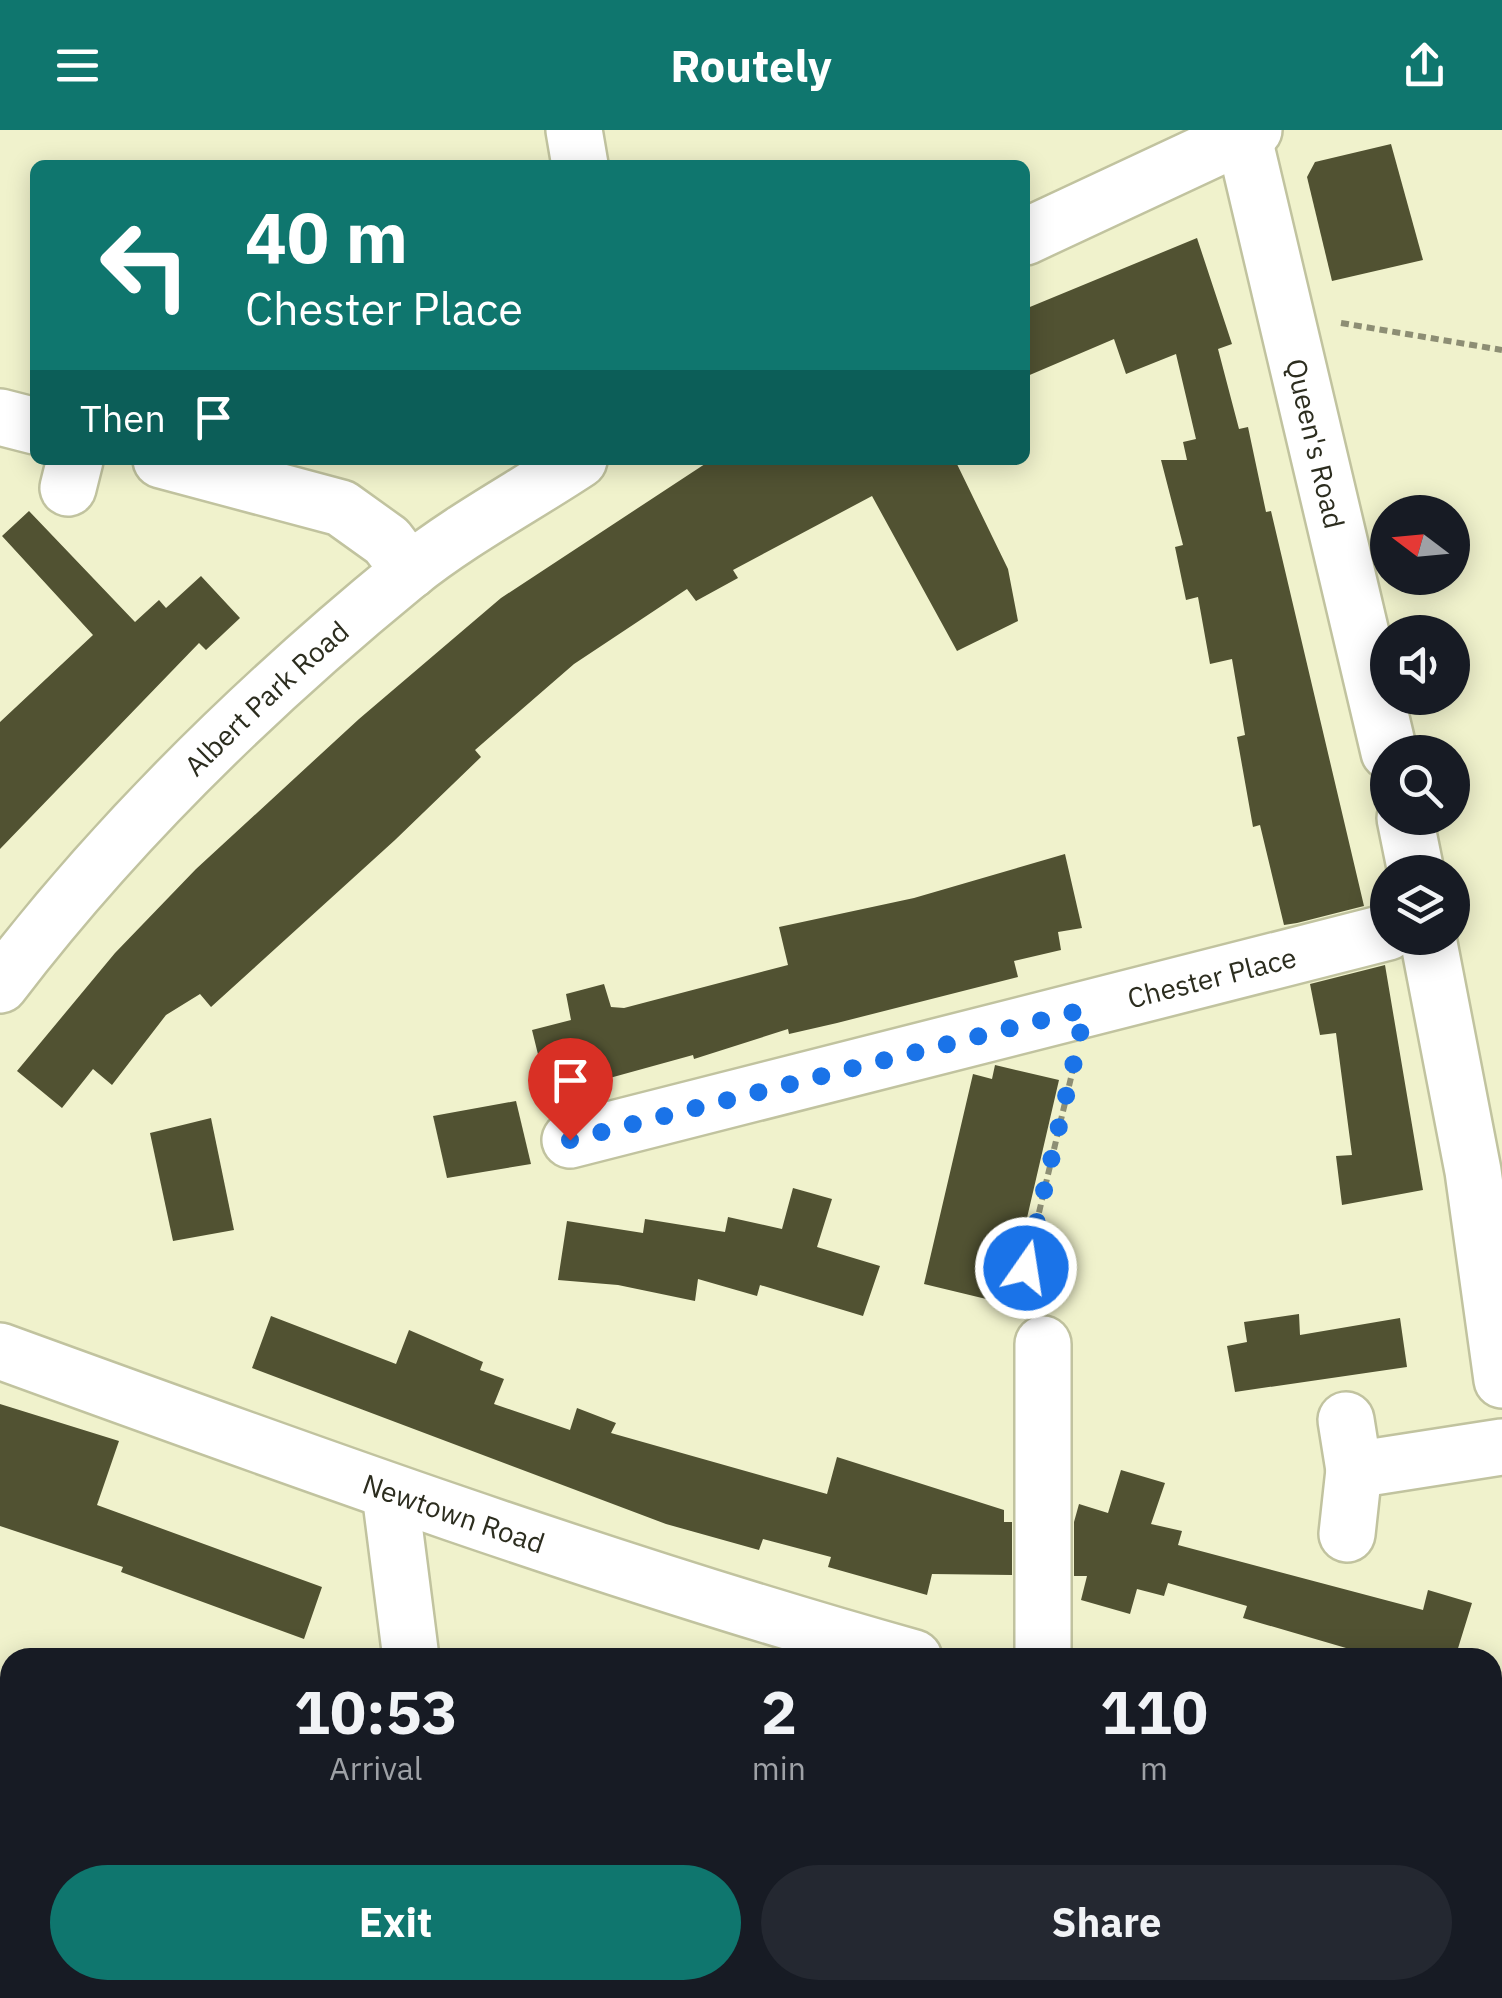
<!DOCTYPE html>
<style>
body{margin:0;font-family:"IBM Plex Sans",sans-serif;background:#242831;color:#f1f3f6;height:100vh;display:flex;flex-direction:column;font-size:38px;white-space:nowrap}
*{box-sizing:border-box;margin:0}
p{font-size:32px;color:#9ea1a6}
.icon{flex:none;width:55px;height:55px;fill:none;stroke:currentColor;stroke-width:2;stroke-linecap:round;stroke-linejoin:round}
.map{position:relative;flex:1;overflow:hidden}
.drawer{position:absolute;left:0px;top:1518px;width:1502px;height:352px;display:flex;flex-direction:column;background:#171b24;border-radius:30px 30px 0 0;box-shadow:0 5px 25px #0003}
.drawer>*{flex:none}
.guide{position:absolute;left:30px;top:30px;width:1000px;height:305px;border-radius:15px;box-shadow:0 5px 25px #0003;background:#0f766e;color:#fff;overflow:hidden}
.needle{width:65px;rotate:286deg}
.tools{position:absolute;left:1370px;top:365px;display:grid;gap:20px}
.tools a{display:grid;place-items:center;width:100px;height:100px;border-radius:50%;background:#171b24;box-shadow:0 5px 25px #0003;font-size:50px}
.pin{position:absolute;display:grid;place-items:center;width:85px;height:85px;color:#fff;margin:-102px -42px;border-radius:50% 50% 50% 0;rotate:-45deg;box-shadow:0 0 10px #0007}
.pin .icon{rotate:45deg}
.me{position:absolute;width:110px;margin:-55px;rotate:13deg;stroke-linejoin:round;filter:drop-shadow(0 0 8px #0008)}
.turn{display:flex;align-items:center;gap:35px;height:210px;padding:0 50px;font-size:45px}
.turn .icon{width:130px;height:130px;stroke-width:2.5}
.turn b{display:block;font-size:70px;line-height:85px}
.then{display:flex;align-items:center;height:95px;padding:0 50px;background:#0003;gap:20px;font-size:38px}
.eta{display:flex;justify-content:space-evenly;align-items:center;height:170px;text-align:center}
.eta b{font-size:60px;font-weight:800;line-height:70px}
.cta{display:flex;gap:20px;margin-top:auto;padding:20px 50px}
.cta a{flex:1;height:115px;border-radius:60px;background:#0f766e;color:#fff;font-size:40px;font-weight:800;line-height:115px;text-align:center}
.cta a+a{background:#242831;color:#f1f3f6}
header{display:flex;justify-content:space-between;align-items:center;height:130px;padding:0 50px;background:#0f766e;color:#fff;font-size:45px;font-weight:800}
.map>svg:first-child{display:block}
.building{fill:#515232}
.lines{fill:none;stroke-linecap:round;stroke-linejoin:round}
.minor-casing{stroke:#c1c39f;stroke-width:60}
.major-casing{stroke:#c1c39f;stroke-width:60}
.path{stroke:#8d8e74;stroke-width:6;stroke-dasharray:8 5;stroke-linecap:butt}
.minor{stroke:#fff;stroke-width:55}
.major{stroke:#fff;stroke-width:55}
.route{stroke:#1a73e8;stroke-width:18;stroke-dasharray:0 32.4}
.labels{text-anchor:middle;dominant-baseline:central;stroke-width:10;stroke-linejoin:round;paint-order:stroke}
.street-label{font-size:28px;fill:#2c2d1f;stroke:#fdffe0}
</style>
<header><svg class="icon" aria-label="menu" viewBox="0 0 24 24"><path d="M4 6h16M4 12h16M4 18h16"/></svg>Routely<svg class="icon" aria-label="share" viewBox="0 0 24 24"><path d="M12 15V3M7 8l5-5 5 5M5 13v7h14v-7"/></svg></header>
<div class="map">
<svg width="1502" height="1868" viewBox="0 0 1502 1868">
<rect width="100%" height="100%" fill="#f0f2cc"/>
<g class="building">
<path d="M1391,14L1423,130L1332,151L1307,47L1315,32Z"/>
<path d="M1197,108L1232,214L1218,219L1239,299L1248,297L1266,382L1271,381L1364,776L1297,793L1284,795L1260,695L1253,697L1237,607L1245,605L1232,529L1210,534L1198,467L1186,470L1175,417L1183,415L1161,330H1187L1183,312L1196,309L1176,224L1126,244L1114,209L1025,247V179Z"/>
<path d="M711,330H955L1008,439L1018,491L957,521L872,366L733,440L738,448L696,471L687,459L574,534L475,620L481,627L395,710L211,877L200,864L166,885L112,955L93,939L62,978L17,941L115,823L196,739L359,589L501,468Z"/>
<path d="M29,381L135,492L159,470L166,478L201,446L240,488L206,520L199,513L0,719V592L93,505L2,406Z"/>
<path d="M1065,724L1082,798L1058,802L1061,820L1014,831L1018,847L837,893L789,904L788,899L694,929L693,925L548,965L532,900L571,890L566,864L604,854L611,877L624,878L788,835L779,797L914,768Z"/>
<path d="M1385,835L1423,1060L1342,1075L1336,1026L1352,1025L1336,903L1320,905L1310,854Z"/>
<path d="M995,935L1059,950L1007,1174L924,1154L973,944L992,949Z"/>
<path d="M516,971L531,1034L447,1048L433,986Z"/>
<path d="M211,988L234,1100L173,1111L150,1003Z"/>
<path d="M793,1058L832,1069L817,1117L880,1136L863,1186L760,1155L757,1166L698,1149L695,1171L618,1155L558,1150L567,1091L643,1103L645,1089L725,1102L728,1087L782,1099Z"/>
<path d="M1299,1184L1300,1205L1400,1188L1407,1237L1235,1262L1227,1216L1247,1212L1244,1192Z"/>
<path d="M271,1186L396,1234L409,1200L483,1232L480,1240L504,1249L494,1274L570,1300L577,1278L616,1293L611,1303L827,1364L837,1327L1004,1380V1392H1012V1445L932,1444L927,1465L828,1437L831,1427L763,1409L759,1420L666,1394L252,1238Z"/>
<path d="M0,1274L119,1311L97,1375L322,1457L304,1509L121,1442L123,1437L0,1396Z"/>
<path d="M1121,1340L1165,1353L1151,1394L1182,1401L1178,1415L1423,1480L1428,1460L1472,1473L1455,1528H1343L1346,1518L1243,1488L1247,1476L1168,1453L1164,1466L1137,1459L1130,1484L1081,1470L1087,1446H1074V1392L1079,1374L1108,1383Z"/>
</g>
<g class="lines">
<g class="minor-casing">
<g id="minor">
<path d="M574,0L580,35"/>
<path id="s1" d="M1242,0L1389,622"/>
<path d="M1025,107L1254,0"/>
<path d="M0,287L35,296"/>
<path d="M161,330L341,378L387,411L410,441"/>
<path d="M68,358L75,330"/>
<path d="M1405,688L1416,742"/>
<path d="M1428,808L1473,1041L1502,1250"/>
<path id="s2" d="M0,855C116,703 259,564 407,443C459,401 523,367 579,330"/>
<path id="s3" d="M570,1010L1388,802"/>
<path d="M1043,1214V1528"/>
<path d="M1346,1290L1354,1340"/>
<path d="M390,1363L411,1528"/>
<path d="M1347,1404L1354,1340L1502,1317"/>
<path d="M453,1860L454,1868"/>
<path d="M155,1868L180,1860"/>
</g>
</g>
<g class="major-casing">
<g id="major">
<path id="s4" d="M0,1221C302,1331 604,1441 914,1528"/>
<path d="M1492,1686L1502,1689"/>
</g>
</g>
<g class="path">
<path d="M1341,193L1502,220"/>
<path d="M1018,1171L1074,935"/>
</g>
<use href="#minor" class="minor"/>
<use href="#major" class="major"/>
</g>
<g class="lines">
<path class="route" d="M570,1010L1082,880L1080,906L1026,1138"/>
</g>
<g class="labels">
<g class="street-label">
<text stroke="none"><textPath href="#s1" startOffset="322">Queen's Road</textPath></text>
<text stroke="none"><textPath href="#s2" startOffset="392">Albert Park Road</textPath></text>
<text stroke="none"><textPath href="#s3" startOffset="662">Chester Place</textPath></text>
<text stroke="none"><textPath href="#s4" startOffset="482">Newtown Road</textPath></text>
</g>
</g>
</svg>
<div class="tools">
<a><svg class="needle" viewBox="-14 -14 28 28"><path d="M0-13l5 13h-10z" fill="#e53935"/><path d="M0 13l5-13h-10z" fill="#9ea1a6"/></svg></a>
<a><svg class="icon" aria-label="sound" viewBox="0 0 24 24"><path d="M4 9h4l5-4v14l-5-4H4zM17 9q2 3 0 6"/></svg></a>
<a><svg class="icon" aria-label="search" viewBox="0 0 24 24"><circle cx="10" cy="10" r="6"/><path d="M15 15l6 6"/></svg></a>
<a><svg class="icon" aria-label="layers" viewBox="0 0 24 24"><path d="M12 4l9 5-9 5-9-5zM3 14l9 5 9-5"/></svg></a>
</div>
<div class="pin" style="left:570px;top:1010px;background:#d93025"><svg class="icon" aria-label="arrive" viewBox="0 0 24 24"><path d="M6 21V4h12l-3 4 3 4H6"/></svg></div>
<svg class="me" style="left:1026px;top:1138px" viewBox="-20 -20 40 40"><circle r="17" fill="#1a73e8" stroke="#fff" stroke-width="3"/><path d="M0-11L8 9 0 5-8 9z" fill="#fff"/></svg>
<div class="guide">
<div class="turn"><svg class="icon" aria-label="left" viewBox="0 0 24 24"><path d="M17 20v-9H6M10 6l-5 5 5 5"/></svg><div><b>40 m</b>Chester Place</div></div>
<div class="then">Then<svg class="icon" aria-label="arrive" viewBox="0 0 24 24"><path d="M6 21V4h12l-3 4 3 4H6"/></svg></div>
</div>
<section class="drawer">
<div class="eta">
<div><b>10:53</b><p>Arrival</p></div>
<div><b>2</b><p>min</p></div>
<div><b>110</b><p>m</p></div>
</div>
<div class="cta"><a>Exit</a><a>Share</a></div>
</section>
</div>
